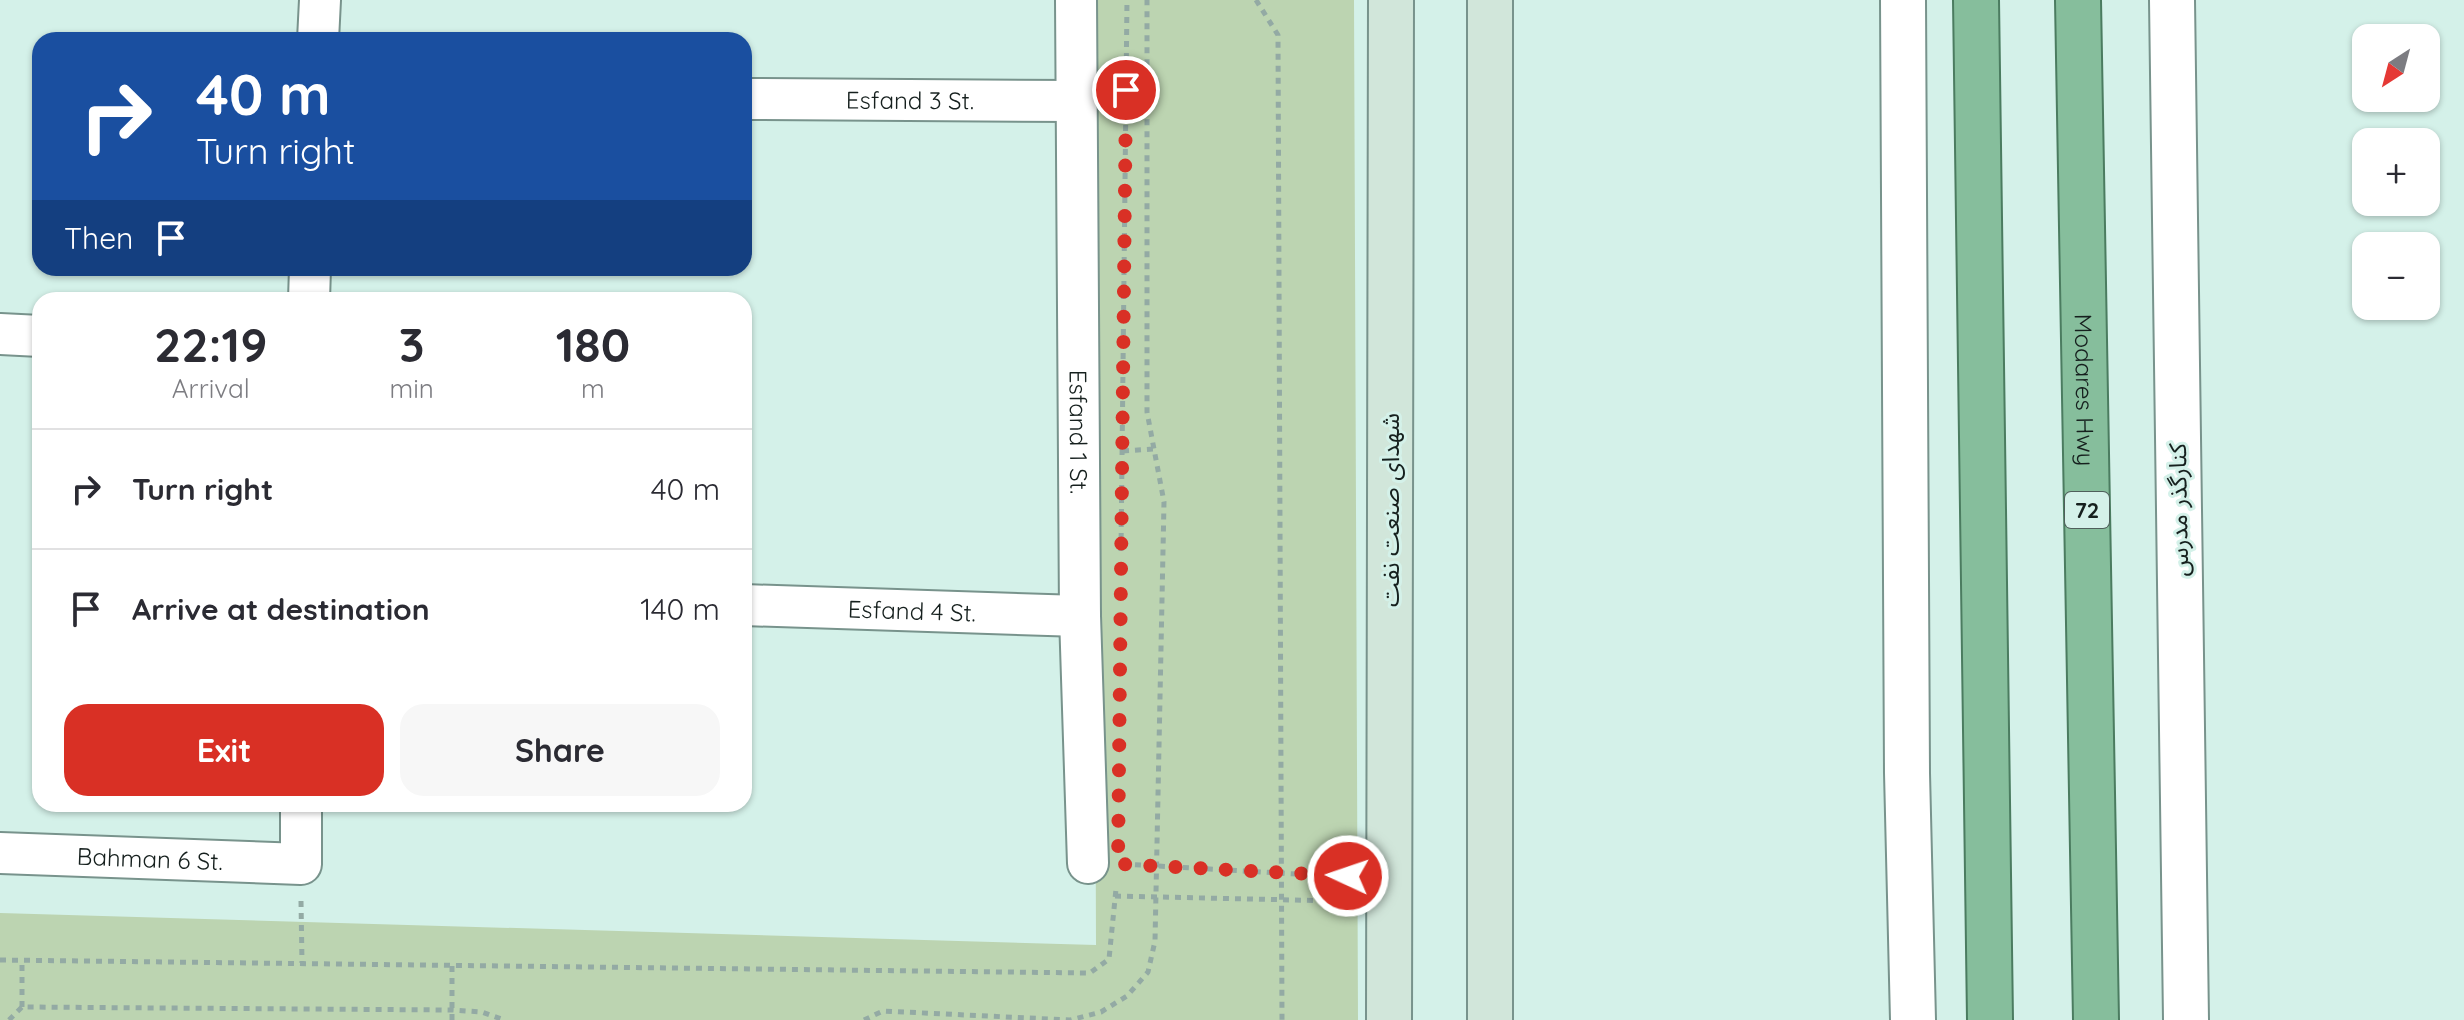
<!DOCTYPE html>
<meta charset="utf-8">
<style>
body{margin:0;font-family:Quicksand,"Noto Sans Arabic",sans-serif;background:#f7f7f7;color:#2b2b33;height:100vh;display:flex;flex-direction:column;font-size:30px;white-space:nowrap}
*{box-sizing:border-box;margin:0}
p{font-size:26px;color:#7c7c81}
.icon{flex:none;width:44px;height:44px;fill:none;stroke:currentColor;stroke-width:2;stroke-linecap:round;stroke-linejoin:round}
.map{position:relative;flex:1;overflow:hidden}
.side{position:absolute;left:32px;top:292px;width:720px;height:520px;display:flex;flex-direction:column;background:#fff;border-radius:24px;box-shadow:0 2px 6px #0004}
.side>*{flex:none}
.banner{position:absolute;left:32px;top:32px;width:720px;height:244px;border-radius:24px;box-shadow:0 2px 6px #0004;background:#1a4fa0;color:#fff;overflow:hidden}
.needle{width:52px;rotate:216deg}
.fabs{position:absolute;left:2352px;top:24px;display:grid;gap:16px}
.fabs a{display:grid;place-items:center;width:88px;height:88px;border-radius:16px;background:#fff;box-shadow:0 2px 6px #0004;font-size:40px}
.pin{position:absolute;display:grid;place-items:center;width:68px;height:68px;color:#fff;margin:-34px;border:4px solid #fff;border-radius:50%;box-shadow:0 2px 8px #0007}
.me{position:absolute;width:88px;margin:-44px;rotate:273deg;stroke-linejoin:round;filter:drop-shadow(0 0 6px #0008)}
.turn{display:flex;align-items:center;gap:28px;height:168px;padding:0 32px;font-size:36px}
.turn .icon{width:104px;height:104px;stroke-width:2.5}
.turn b{display:block;font-size:56px;line-height:68px}
.then{display:flex;align-items:center;height:76px;padding:0 32px;background:#0003;gap:16px;font-size:30px}
.eta{display:flex;justify-content:space-evenly;align-items:center;height:136px;text-align:center}
.eta b{font-size:48px;font-weight:800;line-height:56px}
.button{display:flex;gap:16px;margin-top:auto;padding:16px 32px}
.button a{flex:1;height:92px;border-radius:24px;background:#d93025;color:#fff;font-size:32px;font-weight:800;line-height:92px;text-align:center}
.button a+a{background:#f7f7f7;color:#2b2b33}
ul{padding:0;list-style:none}
li{display:flex;align-items:center;gap:24px;height:120px;padding:0 32px;border-top:2px solid #e1e1e2}
li div{flex:1}
li b{display:block;font-size:30px}
li em{font-style:normal}
.map>svg:first-child{display:block}
.green{fill:#bcd4b1}
.lines{fill:none;stroke-linecap:round;stroke-linejoin:round}
.minor-casing{stroke:#78938c;stroke-width:44}
.tertiary-casing{stroke:#78938c;stroke-width:48}
.secondary-casing{stroke:#78938c;stroke-width:48}
.trunk-casing{stroke:#4b7c60;stroke-width:48}
.path{stroke:#93aaa4;stroke-width:5;stroke-dasharray:6 6;stroke-linecap:butt}
.minor{stroke:#fff;stroke-width:40}
.tertiary{stroke:#fff;stroke-width:44}
.secondary{stroke:#d1e6da;stroke-width:44}
.trunk{stroke:#86be9c;stroke-width:44}
.route{stroke:#d93025;stroke-width:14;stroke-dasharray:0 25.2}
.labels{text-anchor:middle;dominant-baseline:central;stroke-width:6;stroke-linejoin:round;paint-order:stroke}
.shield{fill:#d4f1e9;stroke:#4f5f5b;stroke-width:2}
.shield-label{font-size:22px;font-weight:bold;fill:#16201e}
.street-label{font-size:24px;fill:#16201e;stroke:#d4f1e9}
</style>
<div class="map">
<svg width="2464" height="1020" viewBox="0 0 2464 1020">
<rect width="100%" height="100%" fill="#d4f1e9"/>
<path class="green" d="M1093,0H1354L1358,1020H0V913L1096,945Z"/>
<g class="lines">
<g class="minor-casing">
<g id="minor">
<path id="s1" d="M1076,0L1080,616L1088,863"/>
<path d="M318,40L320,0"/>
<path id="s2" d="M744,99L1076,101"/>
<path d="M309,300L310,268"/>
<path d="M0,334L40,336"/>
<path id="s3" d="M744,605L1080,616"/>
<path id="s4" d="M0,853L301,864V804"/>
</g>
</g>
<g class="tertiary-casing">
<g id="tertiary">
<path d="M1903,0L1907,773L1913,1020"/>
<path d="M2172,0L2186,1020"/>
</g>
</g>
<g class="secondary-casing">
<g id="secondary">
<path d="M1389,1020L1391,0"/>
<path d="M1490,1020V0"/>
</g>
</g>
<g class="trunk-casing">
<g id="trunk">
<path d="M1976,0L1990,1020"/>
<path id="s5" d="M2078,0L2096,1020"/>
</g>
</g>
<g class="path">
<path d="M1256,0L1278,35L1282,1020"/>
<path d="M1123,451L1154,449"/>
<path d="M1121,551L1127,0"/>
<path d="M1123,864L1348,877"/>
<path d="M1115,896L1339,901L1348,891"/>
<path d="M301,901L302,963"/>
<path d="M0,960L1090,973L1109,959L1116,889"/>
<path d="M22,1007V960"/>
<path d="M9,1020L22,1007L452,1010L482,1012L504,1020"/>
<path d="M452,1020V965"/>
<path d="M864,1020L883,1011L1070,1020L1101,1012L1127,996L1148,972L1155,941L1164,502L1147,412V0"/>
</g>
<use href="#minor" class="minor"/>
<use href="#tertiary" class="tertiary"/>
<use href="#secondary" class="secondary"/>
<use href="#trunk" class="trunk"/>
</g>
<g class="lines">
<path class="route" d="M1126,90L1118,864L1348,876"/>
</g>
<g class="labels">
<rect class="shield" x="2065" y="492" width="44" height="36" rx="6"/>
<g class="shield-label">
<text x="2087" y="510">72</text>
</g>
<g class="street-label">
<text stroke="none"><textPath href="#s2" startOffset="166">Esfand 3 St.</textPath></text>
<text stroke="none"><textPath href="#s5" startOffset="390">Modares Hwy</textPath></text>
<text stroke="none"><textPath href="#s1" startOffset="432">Esfand 1 St.</textPath></text>
<text transform="translate(1390 510) rotate(-90)">شهدای صنعت نفت</text>
<text transform="translate(2178 510) rotate(-91)">کنارگذر مدرس</text>
<text stroke="none"><textPath href="#s3" startOffset="168">Esfand 4 St.</textPath></text>
<text stroke="none"><textPath href="#s4" startOffset="150">Bahman 6 St.</textPath></text>
</g>
</g>
</svg>
<div class="fabs">
<a><svg class="needle" viewBox="-14 -14 28 28"><path d="M0-13l5 13h-10z" fill="#e53935"/><path d="M0 13l5-13h-10z" fill="#7c7c81"/></svg></a>
<a>+</a>
<a>−</a>
</div>
<div class="pin" style="left:1126px;top:90px;background:#d93025"><svg class="icon" aria-label="arrive" viewBox="0 0 24 24"><path d="M6 21V4h12l-3 4 3 4H6"/></svg></div>
<svg class="me" style="left:1348px;top:876px" viewBox="-20 -20 40 40"><circle r="17" fill="#d93025" stroke="#fff" stroke-width="3"/><path d="M0-11L8 9 0 5-8 9z" fill="#fff"/></svg>
<div class="banner">
<div class="turn"><svg class="icon" aria-label="right" viewBox="0 0 24 24"><path d="M7 20v-9h11M14 6l5 5-5 5"/></svg><div><b>40 m</b>Turn right</div></div>
<div class="then">Then<svg class="icon" aria-label="arrive" viewBox="0 0 24 24"><path d="M6 21V4h12l-3 4 3 4H6"/></svg></div>
</div>
<section class="side">
<div class="eta">
<div><b>22:19</b><p>Arrival</p></div>
<div><b>3</b><p>min</p></div>
<div><b>180</b><p>m</p></div>
</div>
<ul>
<li><svg class="icon" aria-label="right" viewBox="0 0 24 24"><path d="M7 20v-9h11M14 6l5 5-5 5"/></svg><div><b>Turn right</b></div><em>40 m</em></li>
<li><svg class="icon" aria-label="arrive" viewBox="0 0 24 24"><path d="M6 21V4h12l-3 4 3 4H6"/></svg><div><b>Arrive at destination</b></div><em>140 m</em></li>
</ul>
<div class="button"><a>Exit</a><a>Share</a></div>
</section>
</div>
